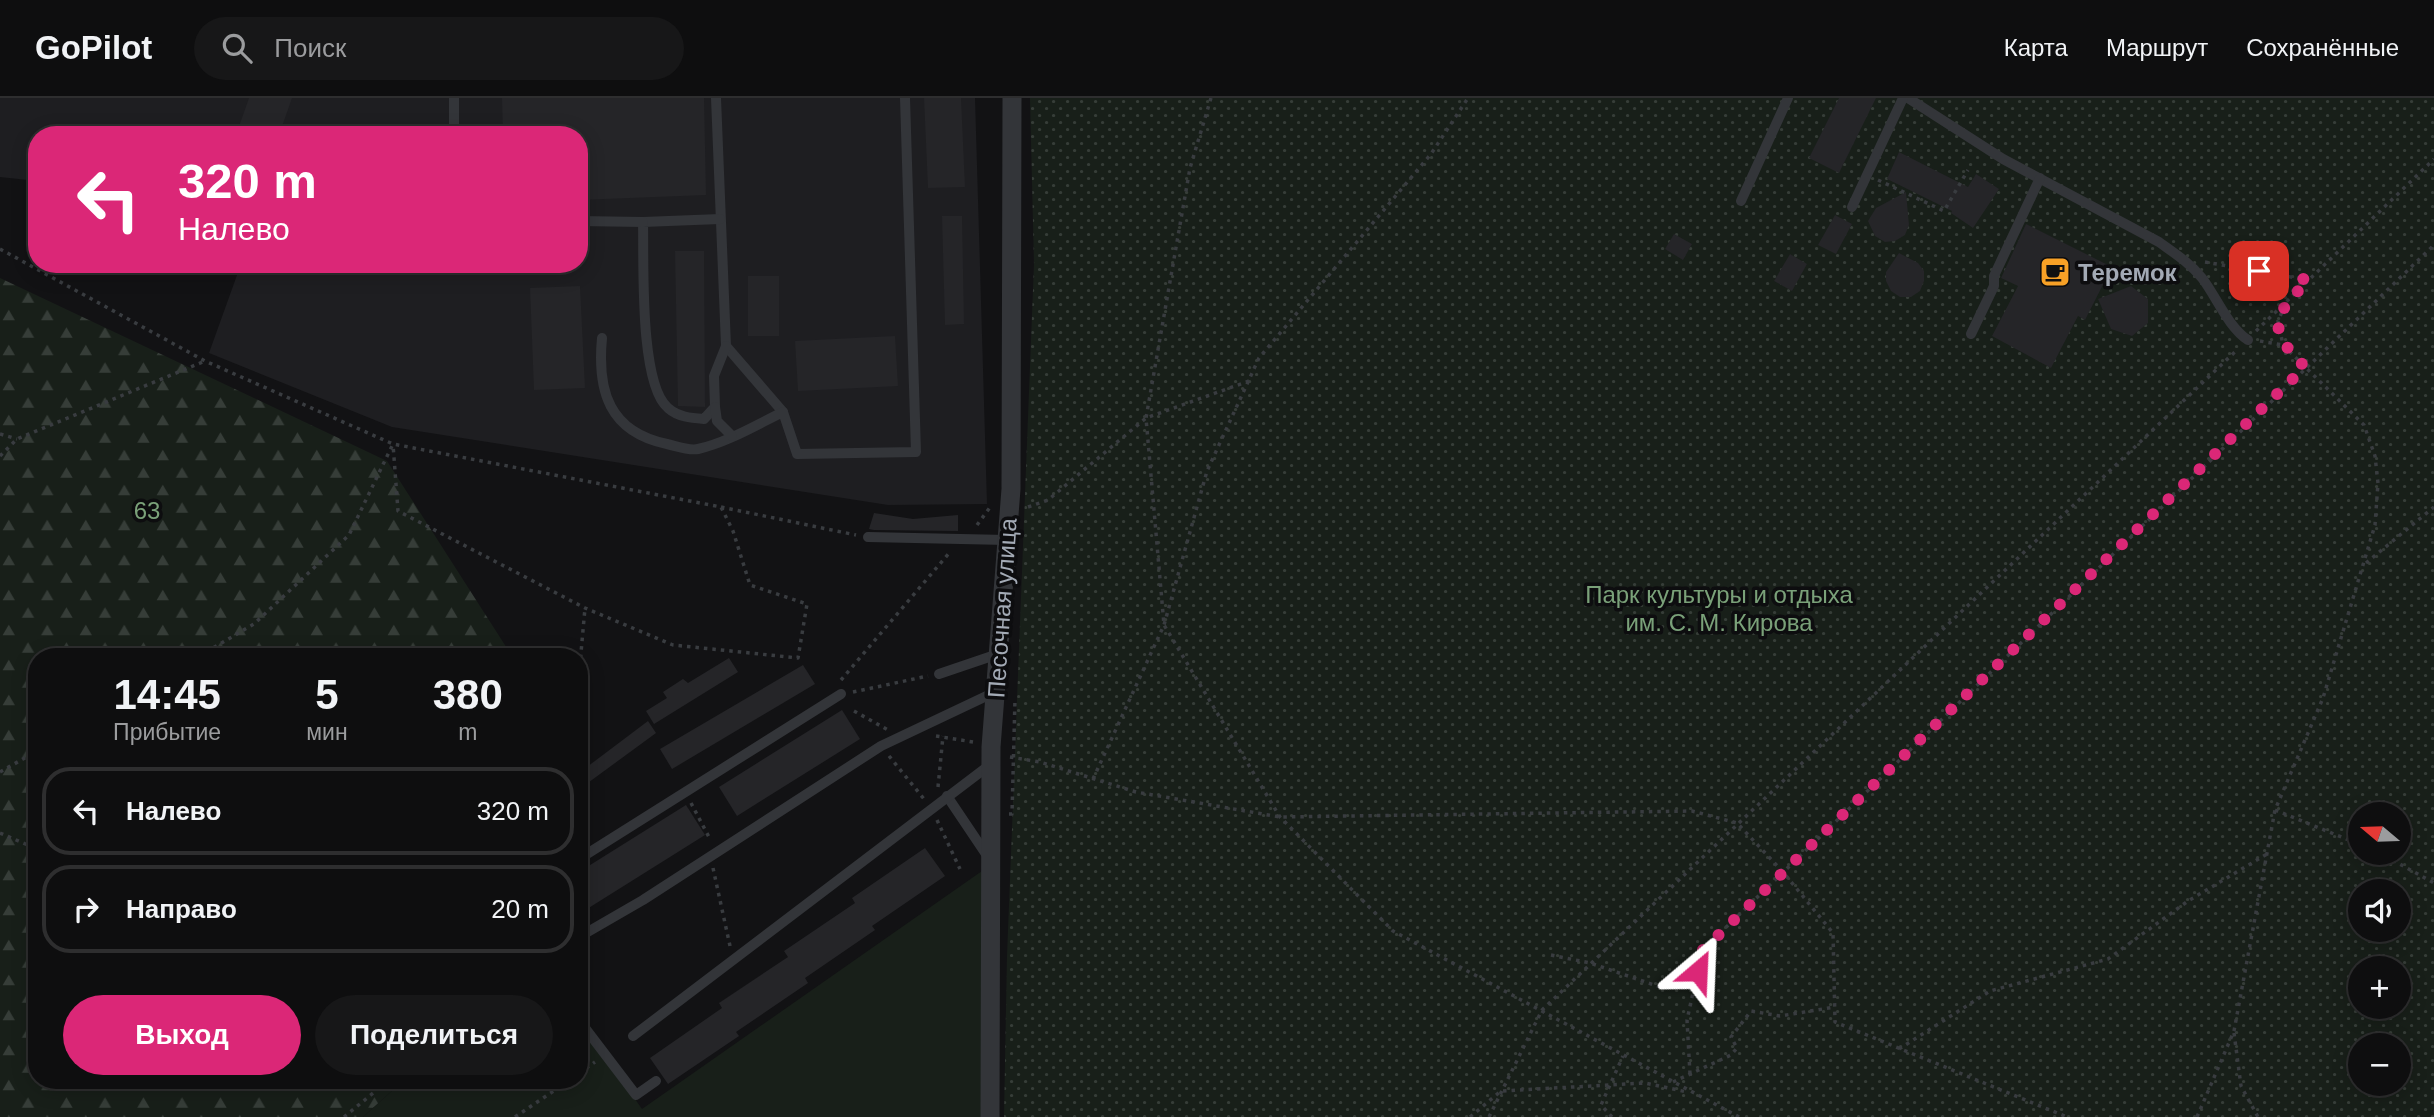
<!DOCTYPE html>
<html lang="ru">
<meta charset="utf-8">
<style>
body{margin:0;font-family:Arial,sans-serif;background:#171718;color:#f1f3f6;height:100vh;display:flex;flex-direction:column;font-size:26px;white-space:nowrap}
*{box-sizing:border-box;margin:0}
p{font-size:23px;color:#9b9c9e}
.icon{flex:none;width:38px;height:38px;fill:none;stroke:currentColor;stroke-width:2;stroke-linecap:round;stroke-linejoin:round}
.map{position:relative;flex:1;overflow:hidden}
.panel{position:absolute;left:28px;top:550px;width:560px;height:441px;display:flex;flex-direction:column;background:#0e0e0f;border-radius:28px;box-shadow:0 4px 18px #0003,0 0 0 2px #2e2e2f}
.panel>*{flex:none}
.top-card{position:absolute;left:28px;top:28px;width:560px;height:147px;border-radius:28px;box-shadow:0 4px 18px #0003,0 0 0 2px #2e2e2f;background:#db2777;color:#fff;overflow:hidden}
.needle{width:46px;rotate:289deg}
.buttons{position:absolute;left:2348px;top:704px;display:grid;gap:14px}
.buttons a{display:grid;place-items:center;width:63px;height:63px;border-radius:50%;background:#0e0e0f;box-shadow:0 4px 18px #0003,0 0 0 2px #2e2e2f;font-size:35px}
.pin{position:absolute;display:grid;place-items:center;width:60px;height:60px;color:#fff;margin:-30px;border-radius:14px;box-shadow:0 4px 10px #0006}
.me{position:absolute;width:77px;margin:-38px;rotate:26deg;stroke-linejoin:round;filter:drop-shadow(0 0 5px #0008)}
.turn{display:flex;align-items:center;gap:24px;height:147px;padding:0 35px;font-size:32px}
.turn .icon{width:91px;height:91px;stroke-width:2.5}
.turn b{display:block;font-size:49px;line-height:60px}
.eta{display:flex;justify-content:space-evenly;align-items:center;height:119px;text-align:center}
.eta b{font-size:42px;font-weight:700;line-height:49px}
.primary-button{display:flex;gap:14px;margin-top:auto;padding:14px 35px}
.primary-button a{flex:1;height:80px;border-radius:42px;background:#db2777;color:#fff;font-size:28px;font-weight:700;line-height:80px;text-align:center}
.primary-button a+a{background:#171718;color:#f1f3f6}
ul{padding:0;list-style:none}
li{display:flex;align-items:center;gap:21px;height:88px;margin:0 14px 10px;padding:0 21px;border:4px solid #2e2e2f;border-radius:28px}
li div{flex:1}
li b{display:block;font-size:26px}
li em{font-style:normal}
header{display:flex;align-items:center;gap:42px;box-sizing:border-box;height:98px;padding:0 35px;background:#0e0e0f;border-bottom:2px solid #2e2e2f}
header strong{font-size:33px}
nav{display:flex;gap:38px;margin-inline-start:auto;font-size:24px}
.search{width:490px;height:63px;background:#171718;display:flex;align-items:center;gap:18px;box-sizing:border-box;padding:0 24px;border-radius:38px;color:#9b9c9e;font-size:26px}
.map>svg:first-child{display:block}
.built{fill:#1e1e21}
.forest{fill:url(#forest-firs)}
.park{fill:url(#park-dots);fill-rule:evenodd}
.garden{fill:#181f19}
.building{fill:#252528}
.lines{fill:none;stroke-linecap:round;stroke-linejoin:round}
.path{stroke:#393c40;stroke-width:3.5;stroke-dasharray:3.5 5;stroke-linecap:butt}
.lane{stroke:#333539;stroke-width:10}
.street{stroke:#333539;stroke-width:19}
.route{stroke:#db2777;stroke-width:12;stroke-dasharray:0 21.6}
.labels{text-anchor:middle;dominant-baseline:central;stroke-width:7;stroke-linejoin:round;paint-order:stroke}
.poi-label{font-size:24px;font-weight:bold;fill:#a3aab5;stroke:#0d0d0f;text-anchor:start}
.park-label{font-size:24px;fill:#7aa179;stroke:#0d0d0f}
.street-label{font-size:24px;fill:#a3aab5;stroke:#0d0d0f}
</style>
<header>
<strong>GoPilot</strong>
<div class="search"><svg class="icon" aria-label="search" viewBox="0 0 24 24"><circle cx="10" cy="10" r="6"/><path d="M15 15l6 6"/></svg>Поиск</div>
<nav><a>Карта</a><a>Маршрут</a><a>Сохранённые</a></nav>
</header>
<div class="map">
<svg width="2434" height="1019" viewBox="0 0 2434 1019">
<defs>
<pattern id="forest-firs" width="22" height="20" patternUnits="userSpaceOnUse" patternTransform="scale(1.75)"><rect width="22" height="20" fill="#181f19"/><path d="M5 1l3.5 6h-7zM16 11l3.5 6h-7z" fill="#363d38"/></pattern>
<pattern id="park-dots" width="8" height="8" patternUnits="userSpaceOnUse" patternTransform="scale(1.75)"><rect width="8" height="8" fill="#181f19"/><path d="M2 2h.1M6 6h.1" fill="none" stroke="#363d38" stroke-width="1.8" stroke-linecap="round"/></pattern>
</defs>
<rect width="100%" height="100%" fill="#121214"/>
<path class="built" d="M0,0H975L987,406L888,407L392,329L209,255L241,166H579V37H37V83L0,79Z"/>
<path class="forest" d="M0,180L387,363L512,558H37V982H404L363,1019H0Z"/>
<path class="park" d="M1030,0H2434V1019H1004L1007,859L1034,166ZM2361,716H2399V754H2361ZM2361,793H2399V831H2361ZM2361,870H2399V908H2361ZM2361,947H2399V985H2361Z"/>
<path class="garden" d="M982,773L984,1019H363L404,982H579V921L642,1011Z"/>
<g class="building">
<path d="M249,0H292L279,37H236Z"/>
<path d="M502,0H704L706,97L579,102V37H503Z"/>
<path d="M924,0H961L965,89L928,90Z"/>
<path d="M1839,0H1876L1839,75L1809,60Z"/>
<path d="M1899,54L1968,89L1976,76L1999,91L1973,130L1951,115L1952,113L1887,81Z"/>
<path d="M1906,94L1909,127L1905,137L1895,143L1885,144L1875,138L1868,123L1876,110Z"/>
<path d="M1835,117L1852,126L1836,156L1818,147Z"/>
<path d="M942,118H962L964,226L945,227Z"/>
<path d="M2026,126L2112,169L2085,222L2078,218L2051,270L1992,238L2018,188L2001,180Z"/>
<path d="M1674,136L1692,146L1683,162L1665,151Z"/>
<path d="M675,153H704L705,309L678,308Z"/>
<path d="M1899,155L1918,165L1924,173V183L1920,193L1911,199H1900L1891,193L1886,183V174Z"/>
<path d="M1790,156L1807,166L1792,193L1774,183Z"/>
<rect x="748" y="178" width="31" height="60"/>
<path d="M580,188L585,290L534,292L530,190Z"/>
<path d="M2131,188L2148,201V225L2132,238L2111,231L2098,201Z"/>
<path d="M895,238L898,288L798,293L795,243Z"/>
<path d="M874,415L913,421L958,417V433L874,432L869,431Z"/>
<path d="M729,560L738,574L654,626L646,613L667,600L663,594L683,581L688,585Z"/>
<path d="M803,567L815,586L672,671L660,651Z"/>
<path d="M842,612L860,641L737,718L719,689Z"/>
<path d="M648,623L656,635L585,687L579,675Z"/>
<path d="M686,707L705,737L579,816V774Z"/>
<path d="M925,750L945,778L872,828L875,832L805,880L808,885L736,934L739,938L668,986L650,960L722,910L719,905L788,859L784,853L855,805L852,800Z"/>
</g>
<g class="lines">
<g class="path">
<path d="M1211,0L1190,70L1146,320L1164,527L1280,719L1393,833L1739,1019"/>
<path d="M1878,82L1944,113L1968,72"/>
<path d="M0,151L205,263L393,346L721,409L733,433L750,487L807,506L798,560L673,547L585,510L398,413L393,346"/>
<path d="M2205,164L2308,182"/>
<path d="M2256,233L2434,61"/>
<path d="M2260,243L2283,247"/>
<path d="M0,336L17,341"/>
<path d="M0,358L17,341L205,263"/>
<path d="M721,409L856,437"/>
<path d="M1028,409L1048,402L1146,320L1249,283"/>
<path d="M977,427L991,408"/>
<path d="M2366,465L2434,409"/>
<path d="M199,558L254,526L349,437L392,348"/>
<path d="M579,577L585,510"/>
<path d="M841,582L950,454"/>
<path d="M853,594L928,578"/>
<path d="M854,613L888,632"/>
<path d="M936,638L973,644"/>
<path d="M889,658L924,701"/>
<path d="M1010,659L1040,664L1136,694L1280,719L1692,713L1737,725L1783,774L1833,835L1835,924L2067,1019"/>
<path d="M0,674L37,653"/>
<path d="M1093,681L1164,527L1207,373L1259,260L1431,56L1468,0"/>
<path d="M938,689L943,638"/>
<path d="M691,705L710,741"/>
<path d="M2275,712L2361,747"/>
<path d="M1009,716H1012L1015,601"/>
<path d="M937,722L960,771"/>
<path d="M0,735L37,751"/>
<path d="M2378,754L2434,785"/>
<path d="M713,770L730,848"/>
<path d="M1551,857L1590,865L1663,890L2434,147"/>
<path d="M2234,935L2241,988L2258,1019"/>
<path d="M1899,951L1990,893L2108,861L2188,803L2267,756"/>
<path d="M579,975L595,964"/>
<path d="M1690,976L1687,922L1702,854"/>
<path d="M1673,984L1731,957L1737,950L1731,939L1751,913L1780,918L1835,909"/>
<path d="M344,1019L389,982"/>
<path d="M515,1019L570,982"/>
<path d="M1470,1019L1501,993L1645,985L1687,994"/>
<path d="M1489,1019L1542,912L2238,251"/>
<path d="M1612,1019L1601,1007L1623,958"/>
<path d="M2197,1019L2234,933L2275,712L2323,600L2375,427L2378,385L2375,358L2364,327L2283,247L2278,223L2285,207"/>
</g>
<g class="lane">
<path d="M454,0V37"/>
<path d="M716,0L726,248L783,314"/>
<path d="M1908,0L2003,61L2159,144C2174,155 2190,165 2202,180C2216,198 2228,229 2248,242"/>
<path d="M1741,103L1788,0"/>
<path d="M1852,109L1903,0"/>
<path d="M720,121L643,124C644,163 639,286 668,310C678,319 691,320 704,321L715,309L714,278L726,248"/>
<path d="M579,123L643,124"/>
<path d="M1971,236L1994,188V178L2040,80"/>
<path d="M602,240C597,293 609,334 667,346C676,348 689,353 698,351C728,344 756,327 783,314L797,356L916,354L905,0"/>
<path d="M715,309L717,323L732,338"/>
<path d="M868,439L1007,442"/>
<path d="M939,576L998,556"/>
<path d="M947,698L988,759"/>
<path d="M579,761L841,596"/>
<path d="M579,839L643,802L881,648L995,594"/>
<path d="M579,922L636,997L656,983"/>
<path d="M633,938L991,666"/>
</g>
<path class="street" d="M990,1019L991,649L1011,391L1012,0"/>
</g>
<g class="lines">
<path class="route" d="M1698,873L1703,852L2305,269C2266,231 2272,218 2309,182L2259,173"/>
</g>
<defs>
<g id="cafe-square" transform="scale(1.575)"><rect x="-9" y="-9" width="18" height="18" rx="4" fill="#f8a126" stroke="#0d0d0f"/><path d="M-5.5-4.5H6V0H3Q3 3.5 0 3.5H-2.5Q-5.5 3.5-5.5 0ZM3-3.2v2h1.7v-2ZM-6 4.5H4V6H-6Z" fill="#111"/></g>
</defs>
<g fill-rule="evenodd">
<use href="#cafe-square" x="2055" y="174"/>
</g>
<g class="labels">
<g class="poi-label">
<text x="2078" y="174">Теремок</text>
</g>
<g class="park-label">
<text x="147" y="412">63</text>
<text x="1719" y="496">Парк культуры и отдыха<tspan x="1719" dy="28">им. С. М. Кирова</tspan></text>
</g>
<g class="street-label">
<text transform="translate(1002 510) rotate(-86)">Песочная улица</text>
</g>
</g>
</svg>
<div class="buttons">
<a><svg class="needle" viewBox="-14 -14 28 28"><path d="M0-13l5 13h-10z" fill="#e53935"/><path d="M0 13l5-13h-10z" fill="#9b9c9e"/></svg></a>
<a><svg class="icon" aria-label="sound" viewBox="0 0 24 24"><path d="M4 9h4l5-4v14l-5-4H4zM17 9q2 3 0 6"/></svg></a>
<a>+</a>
<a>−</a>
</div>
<div class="pin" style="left:2259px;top:173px;background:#d93025"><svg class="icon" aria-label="arrive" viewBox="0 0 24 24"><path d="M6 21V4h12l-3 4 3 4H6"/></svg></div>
<svg class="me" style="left:1698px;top:873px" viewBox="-20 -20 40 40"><path d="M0-17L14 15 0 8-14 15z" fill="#db2777" stroke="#fff" stroke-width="4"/></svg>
<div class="top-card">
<div class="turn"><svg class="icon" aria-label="left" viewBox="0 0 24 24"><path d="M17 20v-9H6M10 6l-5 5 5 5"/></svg><div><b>320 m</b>Налево</div></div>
</div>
<section class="panel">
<div class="eta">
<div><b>14:45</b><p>Прибытие</p></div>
<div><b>5</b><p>мин</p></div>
<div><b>380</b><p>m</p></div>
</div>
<ul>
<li><svg class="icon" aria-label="left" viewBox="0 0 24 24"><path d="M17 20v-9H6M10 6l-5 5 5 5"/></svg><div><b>Налево</b></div><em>320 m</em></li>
<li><svg class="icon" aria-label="right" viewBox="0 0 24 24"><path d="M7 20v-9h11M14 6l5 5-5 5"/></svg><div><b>Направо</b></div><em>20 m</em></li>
</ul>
<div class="primary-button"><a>Выход</a><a>Поделиться</a></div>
</section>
</div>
